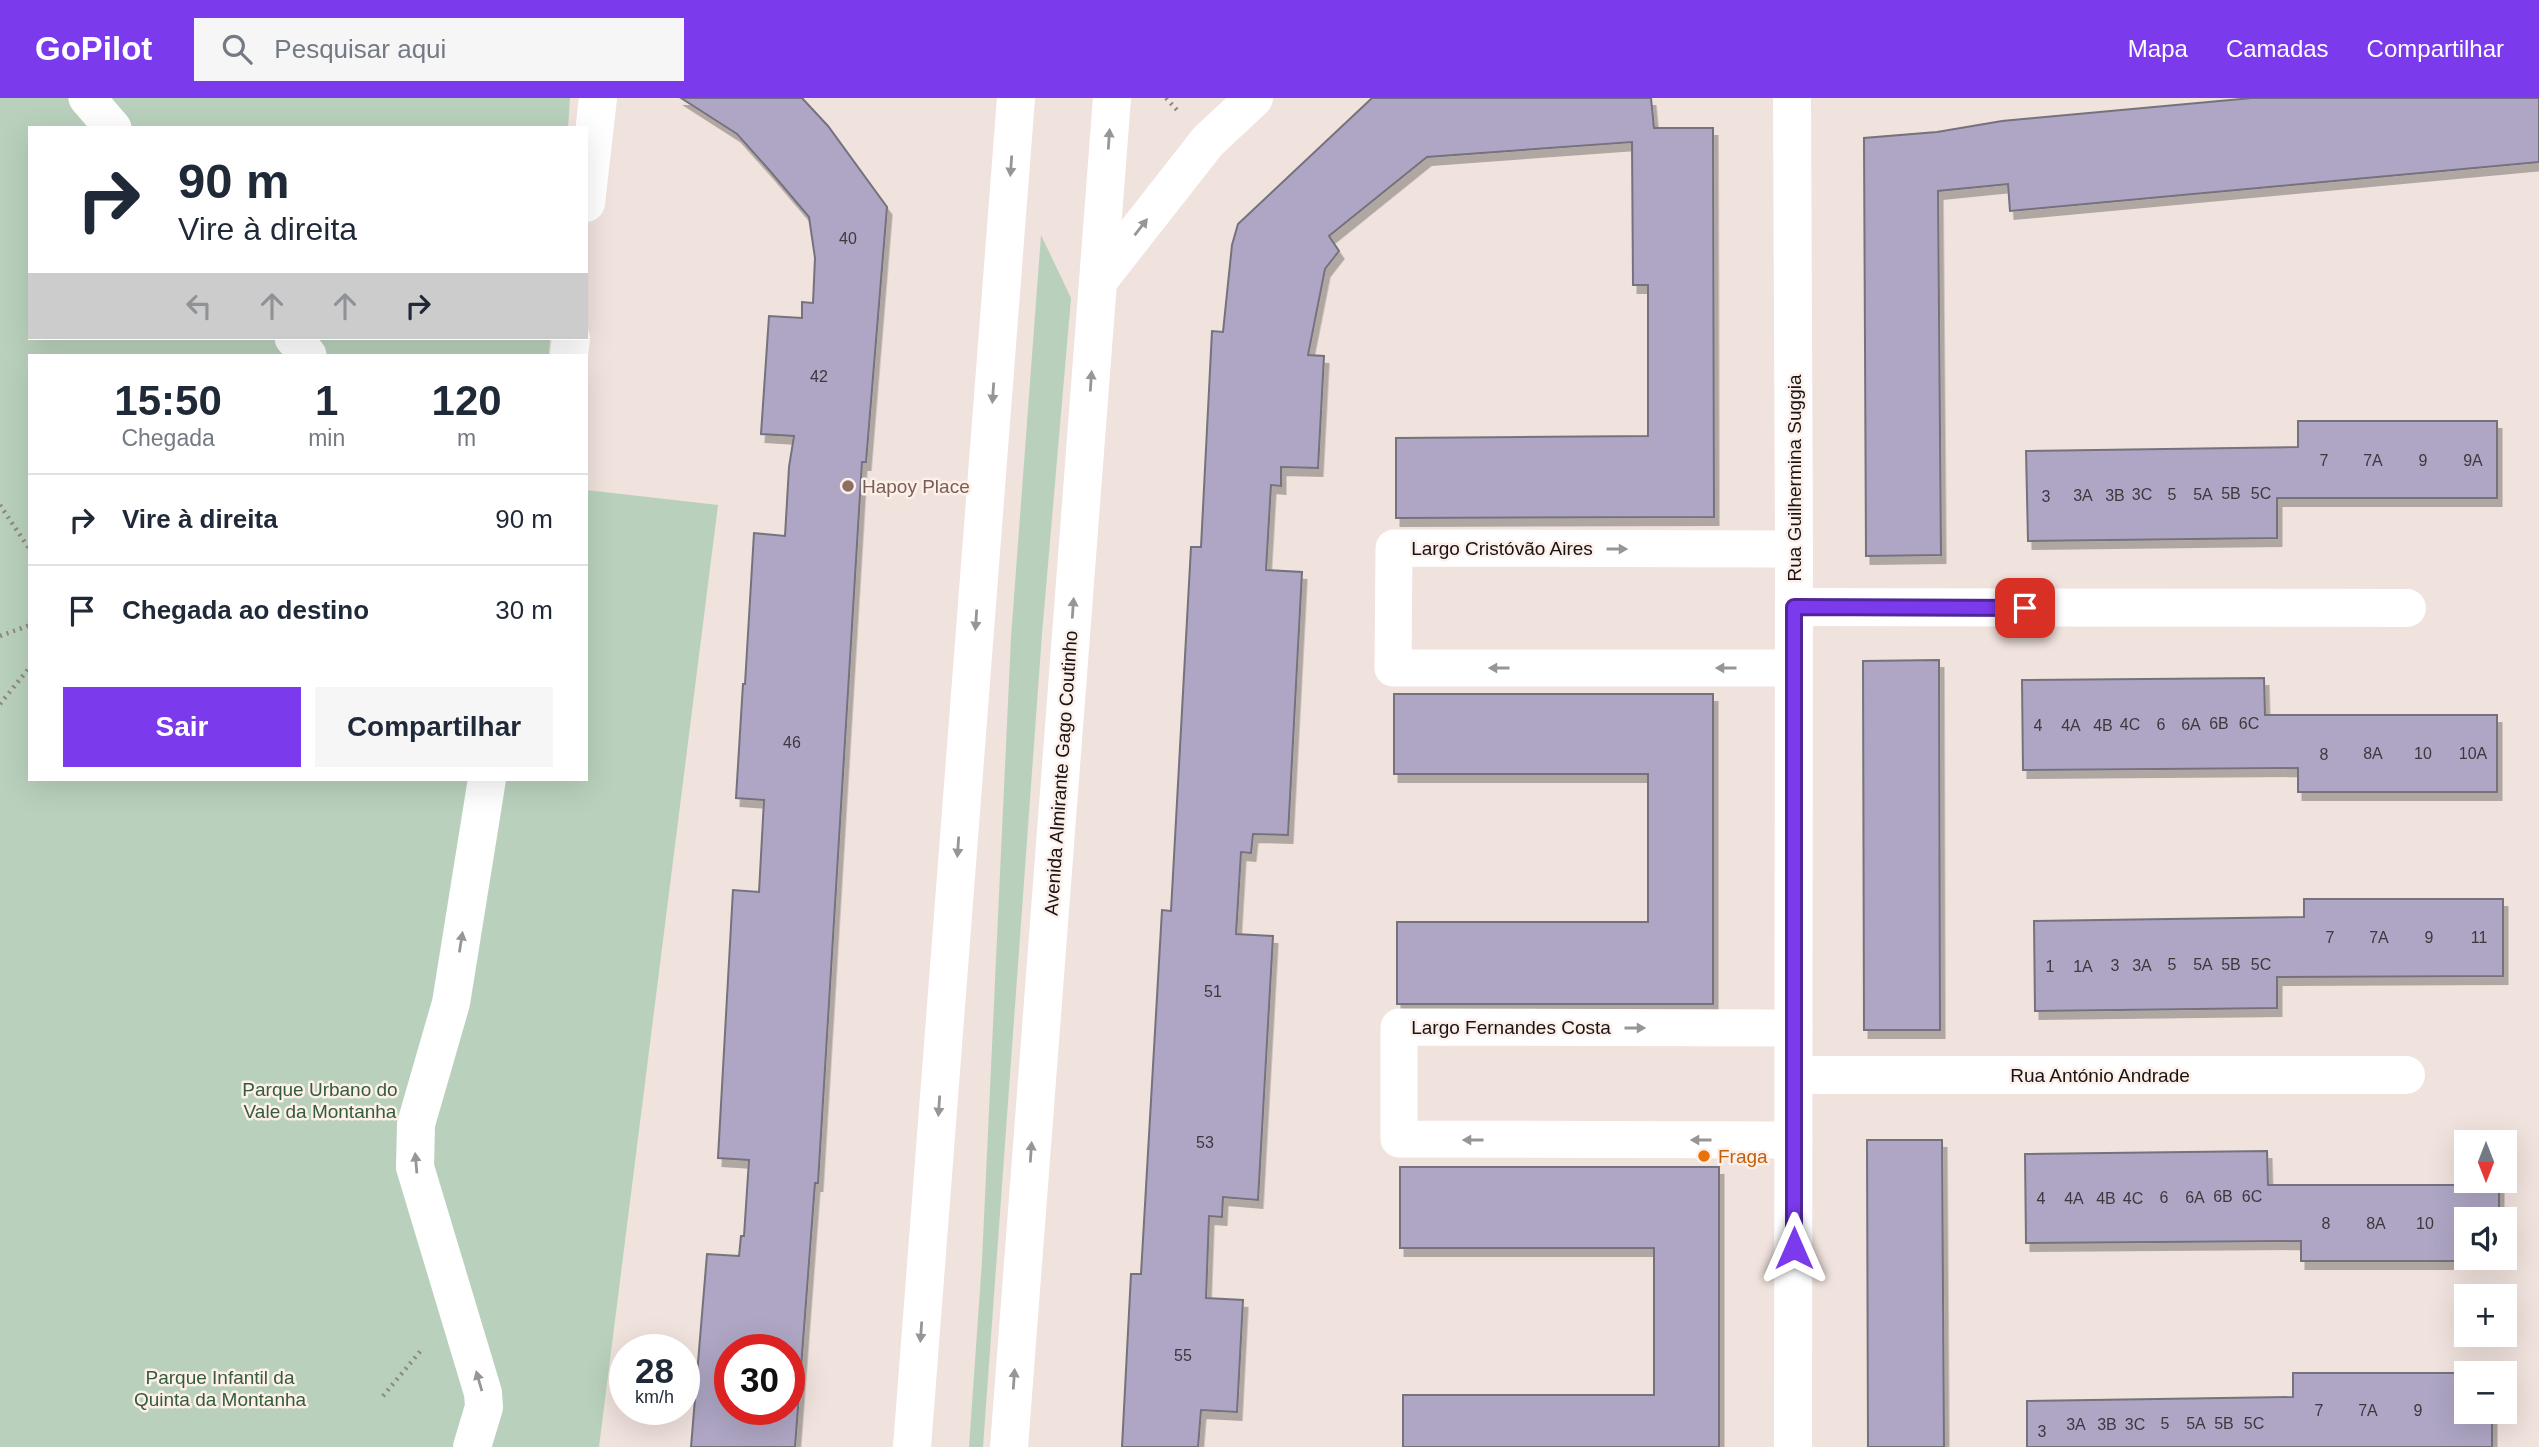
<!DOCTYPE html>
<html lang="pt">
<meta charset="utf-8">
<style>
body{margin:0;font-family:Helvetica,sans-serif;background:#f6f6f7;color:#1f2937;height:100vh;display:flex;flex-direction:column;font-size:26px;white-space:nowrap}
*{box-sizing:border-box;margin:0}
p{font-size:23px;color:#747a83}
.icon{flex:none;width:38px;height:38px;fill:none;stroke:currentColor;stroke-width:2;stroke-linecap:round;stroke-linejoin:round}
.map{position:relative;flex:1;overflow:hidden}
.details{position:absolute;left:28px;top:256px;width:560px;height:427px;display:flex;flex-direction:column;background:#fff;border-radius:0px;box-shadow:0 7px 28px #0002}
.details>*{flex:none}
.banner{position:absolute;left:28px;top:28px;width:560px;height:214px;border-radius:0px;box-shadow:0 7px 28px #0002;background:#fff;color:#1f2937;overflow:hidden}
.needle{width:46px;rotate:180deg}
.tools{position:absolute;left:2454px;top:1032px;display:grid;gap:14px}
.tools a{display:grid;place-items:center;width:63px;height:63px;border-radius:0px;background:#fff;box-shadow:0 7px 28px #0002;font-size:35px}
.speed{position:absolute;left:609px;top:1236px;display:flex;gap:14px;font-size:35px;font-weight:700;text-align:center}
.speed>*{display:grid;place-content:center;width:91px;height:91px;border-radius:50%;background:#fff;box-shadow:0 7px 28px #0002;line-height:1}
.speed small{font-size:18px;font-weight:400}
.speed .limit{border:10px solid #d22;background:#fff;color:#111}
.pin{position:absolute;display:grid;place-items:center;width:60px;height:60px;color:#fff;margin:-30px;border-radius:14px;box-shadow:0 4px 10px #0006}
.me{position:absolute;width:77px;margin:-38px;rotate:0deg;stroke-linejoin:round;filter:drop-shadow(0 0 5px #0008)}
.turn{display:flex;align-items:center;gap:24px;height:147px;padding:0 35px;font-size:32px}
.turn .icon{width:91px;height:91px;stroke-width:2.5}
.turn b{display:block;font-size:49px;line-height:60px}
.lanes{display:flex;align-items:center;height:66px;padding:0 35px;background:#0003;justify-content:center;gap:35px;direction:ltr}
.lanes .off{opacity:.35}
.eta{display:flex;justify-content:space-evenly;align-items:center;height:119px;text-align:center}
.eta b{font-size:42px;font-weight:600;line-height:49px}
.primary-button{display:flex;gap:14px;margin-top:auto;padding:14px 35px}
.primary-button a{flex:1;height:80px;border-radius:0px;background:#7c3aed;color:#fff;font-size:28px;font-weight:600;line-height:80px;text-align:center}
.primary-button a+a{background:#f6f6f7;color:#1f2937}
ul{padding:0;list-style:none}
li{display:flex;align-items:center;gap:21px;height:91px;padding:0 35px;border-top:2px solid #e0e1e3}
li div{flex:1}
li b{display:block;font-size:26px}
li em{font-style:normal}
header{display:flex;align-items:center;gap:42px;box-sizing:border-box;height:98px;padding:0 35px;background:#7c3aed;color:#fff}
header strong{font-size:33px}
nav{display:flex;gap:38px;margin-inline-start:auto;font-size:24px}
.search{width:490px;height:63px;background:#f6f6f7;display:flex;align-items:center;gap:18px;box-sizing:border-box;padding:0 24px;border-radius:0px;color:#747a83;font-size:26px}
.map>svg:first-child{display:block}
.green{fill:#b9d1bc}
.building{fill:#aea6c4;stroke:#75727d;stroke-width:2;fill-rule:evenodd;filter:url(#shadow)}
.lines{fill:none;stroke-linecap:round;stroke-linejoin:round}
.path{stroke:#8f8582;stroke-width:4.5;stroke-dasharray:2 5;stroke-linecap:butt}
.pedestrian{stroke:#fff;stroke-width:37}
.minor{stroke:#fff;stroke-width:38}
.primary{stroke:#fff;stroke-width:38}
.oneway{fill:#989595}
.route-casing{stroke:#51269a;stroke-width:18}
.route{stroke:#7c3aed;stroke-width:12}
.education-dot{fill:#8d6e63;stroke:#fdf0ea;stroke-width:2.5}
.food-dot{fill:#e8710a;stroke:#fdf0ea;stroke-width:2.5}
.labels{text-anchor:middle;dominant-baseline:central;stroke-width:5;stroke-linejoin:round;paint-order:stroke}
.number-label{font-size:16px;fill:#3e383f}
.street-label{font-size:19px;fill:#191413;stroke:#fdf0ea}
.education-label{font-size:19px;fill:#785e54;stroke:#fdf0ea;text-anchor:start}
.park-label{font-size:19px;fill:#325c3a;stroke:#fdf0ea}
.food-label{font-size:19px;fill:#c56008;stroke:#fdf0ea;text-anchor:start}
</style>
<header>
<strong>GoPilot</strong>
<div class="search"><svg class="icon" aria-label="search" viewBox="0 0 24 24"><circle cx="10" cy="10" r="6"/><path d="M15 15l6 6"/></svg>Pesquisar aqui</div>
<nav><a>Mapa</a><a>Camadas</a><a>Compartilhar</a></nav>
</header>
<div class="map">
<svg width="2539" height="1349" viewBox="0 0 2539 1349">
<defs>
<filter id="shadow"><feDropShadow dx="4.5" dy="8" stdDeviation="0" flood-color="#0004"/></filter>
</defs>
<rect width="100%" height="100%" fill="#f0e2dd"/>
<g class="green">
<path d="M0,0H570L568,30H30V240H550L549,257H30V681H586V392L718,407L599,1349H0Z"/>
<path d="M1041,137L1071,200L1042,536L983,1349H969L982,1163L1011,539Z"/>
</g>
<g class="building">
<path d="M681,0H802L828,28L887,109L866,364H862L818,1085H815L795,1349H691L707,1156L739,1158L741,1138H744L749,1062L718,1060L733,792L759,794L764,702L736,700L743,586H745L754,435L785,438L789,369L794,338L761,336L769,218L802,220V204L813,205L815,160L809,119L770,73L737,36ZM730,1251H789V1311H730Z"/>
<path d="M1372,0H1651L1654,30H1713L1714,419L1396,420V340L1648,338V187H1633L1632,44L1427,59L1329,138L1339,153L1325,171L1308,257L1324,258L1318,370L1281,369V388L1271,387L1266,472L1302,474L1288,737L1253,736L1251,755L1241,754L1236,836L1273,838L1258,1102L1223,1099L1222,1119L1209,1118L1206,1200L1243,1202L1237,1314L1201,1312L1198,1349H1122L1131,1176H1141L1162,812L1171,813L1191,449H1201L1212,233L1223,234L1232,147L1238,126Z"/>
<path d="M2252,0H2539V64L2010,113L2008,86L1938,93L1941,457L1866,458L1864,40L1937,34L2002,23Z"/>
<path d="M2298,323H2497V400H2277V440L2028,443L2026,353L2298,349Z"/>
<path d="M1939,562L1940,932H1864L1863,563Z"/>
<path d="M2264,580L2265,617H2497V694H2298V670L2023,672L2022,582Z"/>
<path d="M1394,596H1713V906H1397V824H1648V676H1394Z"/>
<path d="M2304,801H2503V878L2277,879V910L2035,913L2034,823L2304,819Z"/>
<path d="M1867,1042H1942L1944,1349H1868Z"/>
<path d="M2267,1053L2268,1087H2499V1122H2466V1160H2499V1163H2301V1143L2026,1145L2025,1056Z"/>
<path d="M1400,1069H1719V1349H1403V1297H1654V1150H1400Z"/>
<path d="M2293,1275H2492L2466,1276V1314H2492V1349H2027V1303L2293,1299Z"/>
</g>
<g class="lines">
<g class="path">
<path d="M1166,0L1177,12"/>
<path d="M0,407L30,452"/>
<path d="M0,538L30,527"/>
<path d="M0,606L30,569"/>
<path d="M383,1298L423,1250"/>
</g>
<g class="pedestrian">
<path d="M87,0L113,30"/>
<path d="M293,240L308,257"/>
<path d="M1794,451L1394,450L1393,570H1794"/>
<path d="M1794,930L1399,929V1041L1794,1042"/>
</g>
<g class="minor">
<path d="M1792,0L1794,451L1793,1349"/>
<path d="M586,105L598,0"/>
<path d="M1099,182L1208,43L1254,0"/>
<path d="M569,257L571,240"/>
<path d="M1794,509L2407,510"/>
<path d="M1794,977H2406"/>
<path d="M472,1349L484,1309L483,1295L415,1069L416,1026L451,905L487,681"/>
</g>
<g class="primary">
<path d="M912,1349L1016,0"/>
<path d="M1009,1349L1112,0"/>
</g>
</g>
<defs><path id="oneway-solid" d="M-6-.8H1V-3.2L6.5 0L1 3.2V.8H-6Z" transform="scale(1.75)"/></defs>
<g class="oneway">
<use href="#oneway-solid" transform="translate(1109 41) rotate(-86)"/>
<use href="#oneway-solid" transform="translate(1011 68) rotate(94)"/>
<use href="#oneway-solid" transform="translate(1141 129) rotate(-52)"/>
<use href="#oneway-solid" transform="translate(1091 283) rotate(-86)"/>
<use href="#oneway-solid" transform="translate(993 295) rotate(94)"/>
<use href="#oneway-solid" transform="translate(1617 451)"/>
<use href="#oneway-solid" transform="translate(1073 510) rotate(-86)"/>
<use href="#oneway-solid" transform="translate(976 522) rotate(94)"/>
<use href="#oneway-solid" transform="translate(1499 570) rotate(180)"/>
<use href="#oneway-solid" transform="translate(1726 570) rotate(180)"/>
<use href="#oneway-solid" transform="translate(958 749) rotate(94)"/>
<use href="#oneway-solid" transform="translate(461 844) rotate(-81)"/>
<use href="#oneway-solid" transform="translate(1635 930)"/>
<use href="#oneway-solid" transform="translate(939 1008) rotate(94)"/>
<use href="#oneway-solid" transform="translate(1473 1042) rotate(-180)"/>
<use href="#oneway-solid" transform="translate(1701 1042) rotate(-180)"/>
<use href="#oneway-solid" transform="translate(1031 1054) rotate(-86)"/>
<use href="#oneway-solid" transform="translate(416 1065) rotate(-95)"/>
<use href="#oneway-solid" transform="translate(921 1234) rotate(94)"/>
<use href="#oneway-solid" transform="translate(1014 1281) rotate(-86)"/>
<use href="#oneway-solid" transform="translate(479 1283) rotate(-106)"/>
</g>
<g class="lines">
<g class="route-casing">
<path id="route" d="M1794,1150V509L2025,510"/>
</g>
<use href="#route" class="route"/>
</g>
<circle class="education-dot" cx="848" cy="388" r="7"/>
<circle class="food-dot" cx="1704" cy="1058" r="7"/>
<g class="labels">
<g class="number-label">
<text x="848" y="140">40</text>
<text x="819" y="278">42</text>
<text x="2324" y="362">7</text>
<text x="2373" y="362">7A</text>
<text x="2423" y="362">9</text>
<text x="2473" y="362">9A</text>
<text x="2231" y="395">5B</text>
<text x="2261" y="395">5C</text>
<text x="2142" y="396">3C</text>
<text x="2172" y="396">5</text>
<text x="2203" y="396">5A</text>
<text x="2083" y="397">3A</text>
<text x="2115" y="397">3B</text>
<text x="2046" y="398">3</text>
<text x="2219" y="625">6B</text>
<text x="2249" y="625">6C</text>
<text x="2130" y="626">4C</text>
<text x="2161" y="626">6</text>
<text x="2191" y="626">6A</text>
<text x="2038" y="627">4</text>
<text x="2071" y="627">4A</text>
<text x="2103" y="627">4B</text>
<text x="792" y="644">46</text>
<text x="2373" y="655">8A</text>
<text x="2423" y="655">10</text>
<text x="2473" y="655">10A</text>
<text x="2324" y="656">8</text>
<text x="2330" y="839">7</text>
<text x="2379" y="839">7A</text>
<text x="2429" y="839">9</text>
<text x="2479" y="839">11</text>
<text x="2172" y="866">5</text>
<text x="2203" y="866">5A</text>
<text x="2231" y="866">5B</text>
<text x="2261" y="866">5C</text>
<text x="2115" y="867">3</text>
<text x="2142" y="867">3A</text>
<text x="2050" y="868">1</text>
<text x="2083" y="868">1A</text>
<text x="1213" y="893">51</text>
<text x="1205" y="1044">53</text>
<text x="2223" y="1098">6B</text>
<text x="2252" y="1098">6C</text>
<text x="2164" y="1099">6</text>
<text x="2195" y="1099">6A</text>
<text x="2041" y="1100">4</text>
<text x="2074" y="1100">4A</text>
<text x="2106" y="1100">4B</text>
<text x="2133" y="1100">4C</text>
<text x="2326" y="1125">8</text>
<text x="2376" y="1125">8A</text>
<text x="2425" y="1125">10</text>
<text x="1183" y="1257">55</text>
<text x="2319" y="1312">7</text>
<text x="2368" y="1312">7A</text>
<text x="2418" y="1312">9</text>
<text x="2165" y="1325">5</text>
<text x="2196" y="1325">5A</text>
<text x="2224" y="1325">5B</text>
<text x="2254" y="1325">5C</text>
<text x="2076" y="1326">3A</text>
<text x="2107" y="1326">3B</text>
<text x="2135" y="1326">3C</text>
<text x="2042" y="1333">3</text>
</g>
<g class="street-label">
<text transform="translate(1794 380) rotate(-90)">Rua Guilhermina Suggia</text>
<text x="1502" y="450">Largo Cristóvão Aires</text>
<text transform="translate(1061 675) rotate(-86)">Avenida Almirante Gago Coutinho</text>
<text x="1511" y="929">Largo Fernandes Costa</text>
<text x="2100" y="977">Rua António Andrade</text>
</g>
<g class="education-label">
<text x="862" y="388">Hapoy Place</text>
</g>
<g class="park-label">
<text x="320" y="991">Parque Urbano do<tspan x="320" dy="22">Vale da Montanha</tspan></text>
<text x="220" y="1279">Parque Infantil da<tspan x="220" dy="22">Quinta da Montanha</tspan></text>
</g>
<g class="food-label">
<text x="1718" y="1058">Fraga</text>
</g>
</g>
</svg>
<div class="tools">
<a><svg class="needle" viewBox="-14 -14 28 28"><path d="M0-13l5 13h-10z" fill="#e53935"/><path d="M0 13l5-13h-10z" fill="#747a83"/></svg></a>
<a><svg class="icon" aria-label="sound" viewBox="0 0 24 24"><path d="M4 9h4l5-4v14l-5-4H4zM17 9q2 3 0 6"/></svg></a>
<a>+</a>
<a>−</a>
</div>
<div class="speed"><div>28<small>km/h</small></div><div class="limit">30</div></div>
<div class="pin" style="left:2025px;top:510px;background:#d93025"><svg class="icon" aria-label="arrive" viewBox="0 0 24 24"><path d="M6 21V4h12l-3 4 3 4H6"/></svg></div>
<svg class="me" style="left:1794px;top:1150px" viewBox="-20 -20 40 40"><path d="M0-17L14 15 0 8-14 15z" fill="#7c3aed" stroke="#fff" stroke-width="4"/></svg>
<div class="banner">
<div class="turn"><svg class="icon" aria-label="right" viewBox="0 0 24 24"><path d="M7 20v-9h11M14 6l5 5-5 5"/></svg><div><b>90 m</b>Vire à direita</div></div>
<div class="lanes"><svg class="icon off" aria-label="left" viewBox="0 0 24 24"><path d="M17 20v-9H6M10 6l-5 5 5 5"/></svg><svg class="icon off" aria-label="ahead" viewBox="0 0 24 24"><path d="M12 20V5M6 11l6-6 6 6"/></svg><svg class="icon off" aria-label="ahead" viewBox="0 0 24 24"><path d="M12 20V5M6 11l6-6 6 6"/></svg><svg class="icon" aria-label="right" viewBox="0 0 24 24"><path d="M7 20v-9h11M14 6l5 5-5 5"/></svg></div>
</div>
<section class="details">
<div class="eta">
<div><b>15:50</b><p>Chegada</p></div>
<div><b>1</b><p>min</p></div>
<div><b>120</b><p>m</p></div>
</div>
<ul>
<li><svg class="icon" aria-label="right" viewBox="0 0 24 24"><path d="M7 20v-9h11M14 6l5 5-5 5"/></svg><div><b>Vire à direita</b></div><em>90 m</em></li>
<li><svg class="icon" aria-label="arrive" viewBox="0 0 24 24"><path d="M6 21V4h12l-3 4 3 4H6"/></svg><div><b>Chegada ao destino</b></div><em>30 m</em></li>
</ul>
<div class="primary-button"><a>Sair</a><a>Compartilhar</a></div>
</section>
</div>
